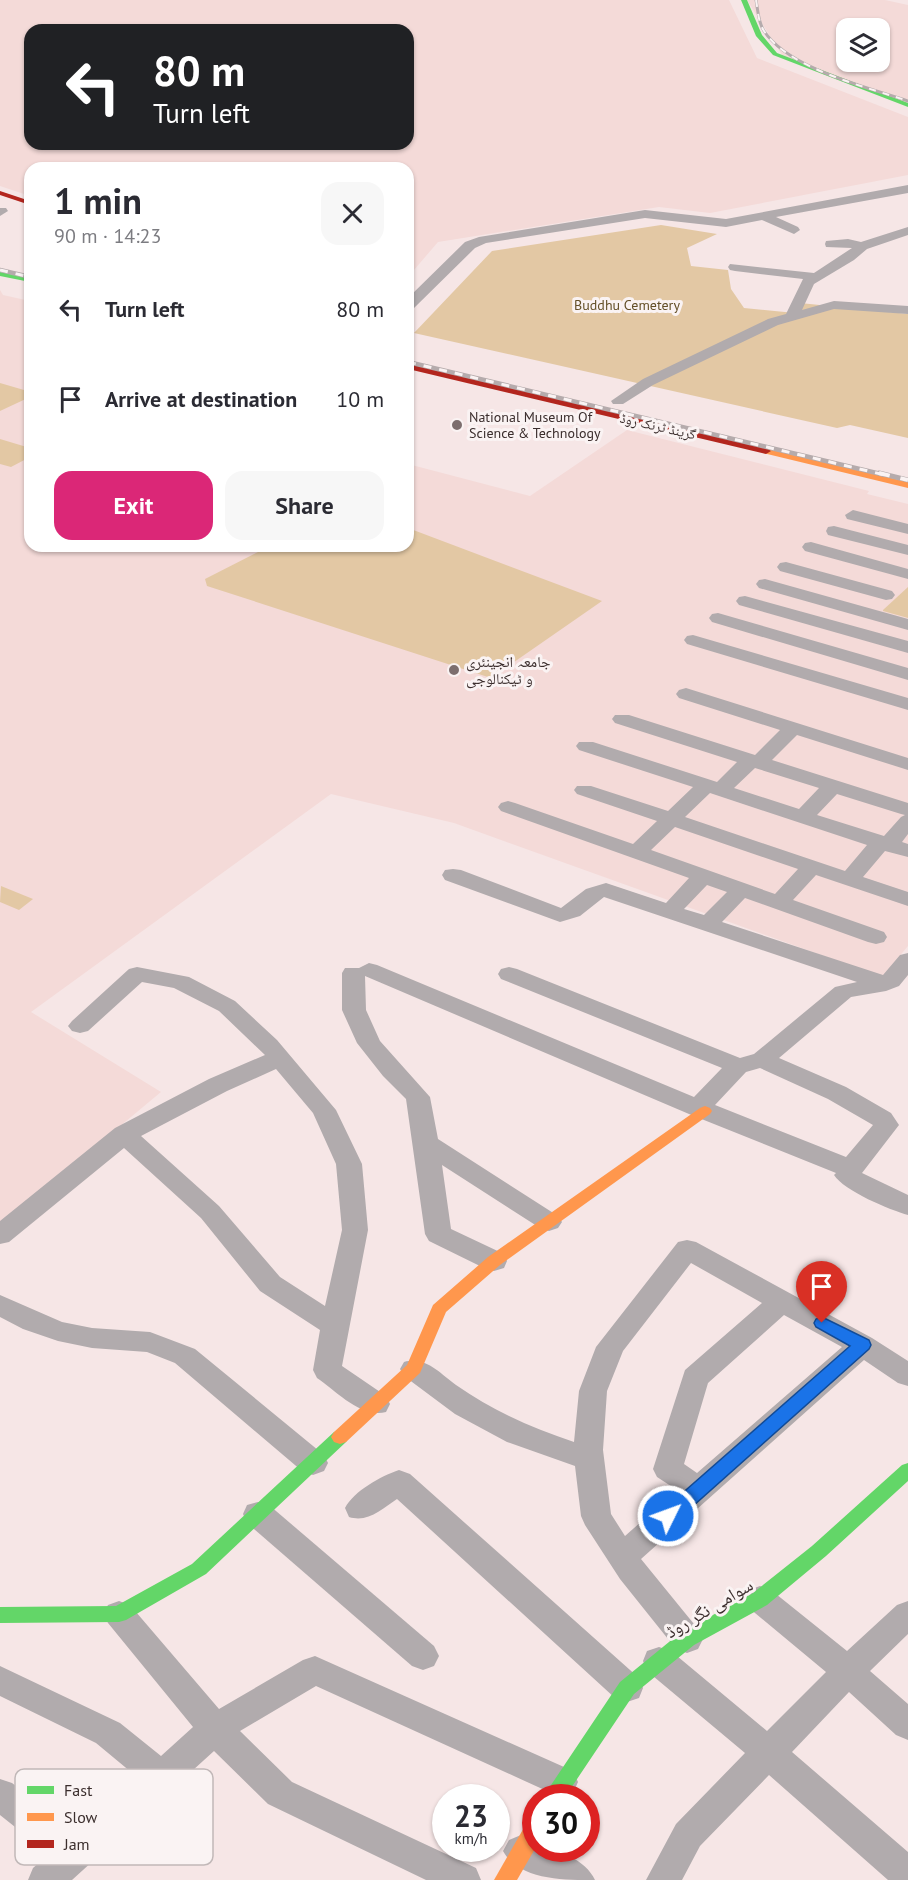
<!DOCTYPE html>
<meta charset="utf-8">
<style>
body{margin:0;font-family:"PT Sans","Noto Naskh Arabic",sans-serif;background:#f7f7f7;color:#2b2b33;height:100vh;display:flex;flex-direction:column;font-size:22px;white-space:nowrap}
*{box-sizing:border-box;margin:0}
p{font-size:20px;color:#7c7c81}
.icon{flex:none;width:33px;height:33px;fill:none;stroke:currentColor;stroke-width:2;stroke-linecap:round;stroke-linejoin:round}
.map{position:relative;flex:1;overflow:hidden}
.drawer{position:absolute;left:24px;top:162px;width:390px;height:390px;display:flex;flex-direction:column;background:#fff;border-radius:18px;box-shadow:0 2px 4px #0004}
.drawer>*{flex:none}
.top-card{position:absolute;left:24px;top:24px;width:390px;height:126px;border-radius:18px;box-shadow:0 2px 4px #0004;background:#202124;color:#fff;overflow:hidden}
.fabs{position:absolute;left:836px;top:18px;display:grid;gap:12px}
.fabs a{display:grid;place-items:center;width:54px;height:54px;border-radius:12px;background:#fff;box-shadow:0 2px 4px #0004;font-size:30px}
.speed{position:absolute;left:432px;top:1784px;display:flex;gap:12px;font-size:30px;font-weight:700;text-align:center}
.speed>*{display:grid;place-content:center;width:78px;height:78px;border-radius:50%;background:#fff;box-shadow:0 2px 4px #0004;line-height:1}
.speed small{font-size:15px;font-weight:400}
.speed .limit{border:9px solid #d22;background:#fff;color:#111}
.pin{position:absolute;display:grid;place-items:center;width:51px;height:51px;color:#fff;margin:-62px -26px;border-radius:50% 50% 50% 0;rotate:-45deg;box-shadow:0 0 6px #0007}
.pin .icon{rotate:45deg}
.me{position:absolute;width:66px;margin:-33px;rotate:48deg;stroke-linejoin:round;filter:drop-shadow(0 0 4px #0008)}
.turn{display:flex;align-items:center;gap:21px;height:126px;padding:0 30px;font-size:27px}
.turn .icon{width:78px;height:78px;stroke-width:2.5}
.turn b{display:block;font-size:42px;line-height:51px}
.round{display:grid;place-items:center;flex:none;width:63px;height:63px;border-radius:18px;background:#f7f7f7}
.headline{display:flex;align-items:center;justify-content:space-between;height:102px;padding:0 30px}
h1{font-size:36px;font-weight:600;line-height:45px}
.button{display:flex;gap:12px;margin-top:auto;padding:12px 30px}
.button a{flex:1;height:69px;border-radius:18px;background:#db2777;color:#fff;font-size:24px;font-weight:600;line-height:69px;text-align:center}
.button a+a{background:#f7f7f7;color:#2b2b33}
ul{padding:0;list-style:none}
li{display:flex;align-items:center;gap:18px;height:90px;padding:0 30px}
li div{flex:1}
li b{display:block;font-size:22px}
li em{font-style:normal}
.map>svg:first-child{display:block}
.built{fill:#f4dad8;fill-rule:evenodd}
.green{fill:#e3c8a4}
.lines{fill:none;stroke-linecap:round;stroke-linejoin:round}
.street{fill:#b1abad;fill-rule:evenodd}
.fast{fill:#63d668;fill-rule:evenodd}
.slow{fill:#ff974d;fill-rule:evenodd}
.jam{fill:#b3261e;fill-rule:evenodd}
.rail-far2-casing{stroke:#b5abac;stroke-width:3}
.rail-far1-casing{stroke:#b5abac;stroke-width:4.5}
.rail-casing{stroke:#b5abac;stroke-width:5}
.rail-far2{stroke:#faf3f3;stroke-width:2;stroke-dasharray:7;stroke-linecap:butt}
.rail-far1{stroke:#faf3f3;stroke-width:3;stroke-dasharray:8;stroke-linecap:butt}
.rail{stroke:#faf3f3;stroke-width:4;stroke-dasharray:11;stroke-linecap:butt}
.route{fill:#1a73e8;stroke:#114b97;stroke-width:1.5}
.poi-dot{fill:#7c6e6e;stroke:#faf3f3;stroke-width:2}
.labels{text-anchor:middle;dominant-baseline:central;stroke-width:6;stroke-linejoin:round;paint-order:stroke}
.far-park-label{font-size:14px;fill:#645028;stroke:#faf3f3}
.far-poi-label{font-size:14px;fill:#3b2e2d;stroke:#faf3f3;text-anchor:start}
.far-street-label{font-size:14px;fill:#3b2e2d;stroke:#faf3f3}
.poi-label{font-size:15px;fill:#3b2e2d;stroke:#faf3f3;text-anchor:start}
.near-street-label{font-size:18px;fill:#3b2e2d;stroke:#faf3f3}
.key{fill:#faf3f3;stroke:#c1b8b8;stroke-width:1.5}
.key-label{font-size:16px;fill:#3b2e2d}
</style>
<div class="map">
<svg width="908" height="1880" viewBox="0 0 908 1880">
<rect width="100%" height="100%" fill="#f6e6e6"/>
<g class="built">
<path d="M0,0H729L757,58L908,117V175L710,213L659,207L438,242L408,277V168H30V196L0,186ZM30,30H408V144H30Z"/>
<path d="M747,0H885L908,5V104L782,55ZM846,28H879V62H846Z"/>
<path d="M0,290L3,295L30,301V546H408V464L530,496L627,430L869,491L867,494L908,504V946L882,977L454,823L331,794L31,1012L161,1092L0,1226Z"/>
</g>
<g class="green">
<path d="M661,225L717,234L687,248L691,266L728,270L731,289L744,308L795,313L800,303L908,314V438L850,425L837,428L414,333L492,251Z"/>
<path d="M0,383L24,390L30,388V397L0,411Z"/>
<path d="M0,439L30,448V457L11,467L0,464Z"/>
<path d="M408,528L602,601L491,678L207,586L205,579L270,546H408Z"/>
<path d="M908,587V618L883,611V610Z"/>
<path d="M1,886L33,899L19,910L0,902Z"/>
</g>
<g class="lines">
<g class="street">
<path d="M908,185V193L776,217L798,227L800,230L794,234L762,220L726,227L645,218L486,243L475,248L413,309L408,310V298L465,242L479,237L645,210L726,219Z"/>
<path d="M0,208H6L8,211L0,216Z"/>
<path d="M908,227V235L867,249L854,260L814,284L802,310L834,301L908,306V314L834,309L778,325L653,385L623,404H613L611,401L643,379L768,319L786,314L803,279L735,271L730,270L728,267L730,264L814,273L852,248L826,247L825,244L826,241L848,239L861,242Z"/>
<path d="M853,510L908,524V534L847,519L845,515Z"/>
<path d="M834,526L908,545V555L828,535L826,531L828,527Z"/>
<path d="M811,542L908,569V579L805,551L802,547L805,543Z"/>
<path d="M786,562L892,591L895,595L892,599L886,600L780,571L777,567L780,563Z"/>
<path d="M765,579L908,619V630L759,588L756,584L759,580Z"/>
<path d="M745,596L908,641V653L739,605L736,601L739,597Z"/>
<path d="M718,613L908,668V680L712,622L709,618L712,614Z"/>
<path d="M693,635L908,698V710L687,644L684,640L687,636Z"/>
<path d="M686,688L908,758V770L797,735L772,760L908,803V834L902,842L908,844V857L885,851L863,877L908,892V906L816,875L793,900L884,932L887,937L884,942L876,944L868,942L745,898L722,922L883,975L900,955L908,953V975L899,986L886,991L851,997L779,1058L846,1087L891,1113L899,1125L862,1173L908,1195V1215C890,1210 844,1191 834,1175L836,1173L689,1114L365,976L366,1010L380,1041L430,1097L438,1139L558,1216L562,1222L558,1228L549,1231L540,1228L442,1165L451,1229L504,1254L507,1261L504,1268L494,1271L484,1268L429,1241L425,1234L406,1099L383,1076L357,1043L342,1010V973L345,968H359L369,963L377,965L694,1097L722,1068L501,979L498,974L501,969L509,967L517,969L740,1058L754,1054L835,987L857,982L604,897L580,916L560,922L445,880L442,875L445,870L453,869L461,870L561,908L586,889L606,883L666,903L689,878L501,811L498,807L501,803L508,801L515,803L633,844L657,821L577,794L574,790L577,786H591L668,811L693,787L579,750L576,746L579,742H593L717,782L737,762L615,723L612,719L615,715H629L755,755L780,730L679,698L676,694L679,690ZM755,768L819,788L799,809L734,788ZM710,793L713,794L867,845L845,871L685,817ZM837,794L901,814L905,815L901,817L884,836L817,815ZM675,827L798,869L775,894L651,850ZM707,885L727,892L704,915L684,909ZM760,1068L828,1099L873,1125L846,1157L715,1105L746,1072Z"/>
<path d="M137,967L189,977L235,1001L277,1040L336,1110L362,1164L368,1230L342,1366L386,1396L390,1404L386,1412C362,1419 336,1391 317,1378L313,1370L320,1330L260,1291L201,1218L124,1148L9,1242L0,1244V1221L115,1128L209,1079L265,1055L219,1011L174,988L142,982L88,1031L80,1033L72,1031L68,1026L72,1021L129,969ZM276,1069L313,1113L336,1164L342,1230L325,1306L280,1277L219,1206L141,1136L227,1091Z"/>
<path d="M687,1240L696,1242L872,1338L908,1361V1386L898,1383L864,1360L641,1559L698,1629L703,1639L698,1649L687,1653L676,1649L620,1579L585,1525L581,1516L575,1466L507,1442L455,1414L404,1376L400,1369L404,1362C424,1355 440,1373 456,1385C493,1411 532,1428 574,1442L579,1391L596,1347L678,1242ZM691,1263L762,1303L685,1370L653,1469L657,1477L677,1490L625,1536L611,1514L603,1450L607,1391L623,1351ZM784,1315L842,1347L697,1473L684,1464L708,1383Z"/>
<path d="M0,1295L62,1322L92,1328L150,1332L195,1349L324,1455L328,1463L324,1471L313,1475L302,1471L175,1363L147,1352L92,1348L58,1341L23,1329L0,1317Z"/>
<path d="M399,1470L410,1474L639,1678L643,1688L639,1698L627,1702L615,1698L397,1499C382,1509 368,1523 349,1517L345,1508C354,1491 381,1476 399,1470Z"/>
<path d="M258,1502L269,1505L434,1646L439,1656L434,1666L423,1670L412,1666L247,1523L243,1514L247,1505Z"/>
<path d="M760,1586L771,1590L847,1651L897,1605L908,1601V1634L870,1671L908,1704V1740L896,1735L849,1692L792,1752L908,1852V1880H888L769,1775L700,1846L682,1880H646L676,1824L745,1753L647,1671L643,1661L647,1651L659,1647L671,1651L767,1731L826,1672L749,1608L744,1599L749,1590Z"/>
<path d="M119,1601L130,1605L219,1709L303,1660L315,1656L573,1771L578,1782L573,1793L560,1797L316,1686L240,1731L292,1782L476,1868L481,1880H426L268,1804L214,1751L72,1880H28L33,1868L49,1854L0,1815V1779L12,1783L75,1832L137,1777L96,1743L0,1696V1666L120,1723L161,1756L193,1727L108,1623L103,1614L108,1605Z"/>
<path d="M521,1835L536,1841V1848C557,1848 586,1860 595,1880C563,1880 519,1880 503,1851L509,1840Z"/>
</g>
<g class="fast">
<path d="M741,0H747L762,35L777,53L908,103V107L773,55L756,36Z"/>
<path d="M0,272L30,278V282L0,276Z"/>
<path d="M340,1430L346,1432L349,1437L346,1442L206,1574L126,1620L119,1622L0,1623V1607L116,1606L192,1564L334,1432Z"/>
<path d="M908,1463V1481L826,1556L767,1605L694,1645L634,1694L565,1797H543L620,1682L680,1633L753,1593L812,1546L902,1465Z"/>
</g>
<g class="slow">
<path d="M766,448L908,482V488L763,453L761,451Z"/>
<path d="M705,1106L710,1108L712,1111L710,1114L500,1265L446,1312L420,1373L346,1442L340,1444L334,1442L331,1437L334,1432L407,1365L433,1305L488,1257L700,1108Z"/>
<path d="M536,1817V1847L517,1880H494L529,1819Z"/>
</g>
<g class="jam">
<path d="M0,191L30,201V205L0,195Z"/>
<path d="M408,363L766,448L771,451L766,454L408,369Z"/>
</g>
<g class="rail-far2-casing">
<path id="rail-far2" d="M756,0C758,10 758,22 764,31C789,69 867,87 908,101"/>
</g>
<g class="rail-far1-casing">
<g id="rail-far1">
<path d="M0,270L30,277"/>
<path d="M408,362L885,475"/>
</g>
</g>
<g class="rail-casing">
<path id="rail" d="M879,473L908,480"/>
</g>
<use href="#rail-far2" class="rail-far2"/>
<use href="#rail-far1" class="rail-far1"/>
<use href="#rail" class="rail"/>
</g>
<path class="route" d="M822,1317L869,1340L871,1345L869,1349L675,1522L668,1524L662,1522L659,1516L662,1511L850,1346L816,1327L814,1323L816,1319Z"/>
<g class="poi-dot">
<circle cx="457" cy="425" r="6"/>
<circle cx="454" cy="670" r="6"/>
</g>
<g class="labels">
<g class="far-park-label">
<text x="627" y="305">Buddhu Cemetery</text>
</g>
<g class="far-poi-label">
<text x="469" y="417">National Museum Of<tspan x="469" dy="16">Science &amp; Technology</tspan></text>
</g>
<g class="far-street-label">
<text transform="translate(658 426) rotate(13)">گرینڈ ٹرنک روڈ</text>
</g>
<g class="poi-label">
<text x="466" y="661">جامعہ انجینئری<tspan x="466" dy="17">و ٹیکنالوجی</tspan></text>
</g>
<g class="near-street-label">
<text transform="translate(709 1608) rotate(-31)">سوامی نگر روڈ</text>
</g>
</g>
<rect x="15" y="1769" width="198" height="96" rx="9" class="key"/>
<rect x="27" y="1786" width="27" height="8" fill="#63d668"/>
<rect x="27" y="1813" width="27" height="8" fill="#ff974d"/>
<rect x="27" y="1840" width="27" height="8" fill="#b3261e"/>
<g class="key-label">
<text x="64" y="1796">Fast</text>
<text x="64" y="1823">Slow</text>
<text x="64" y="1850">Jam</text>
</g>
</svg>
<div class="fabs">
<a><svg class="icon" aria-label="layers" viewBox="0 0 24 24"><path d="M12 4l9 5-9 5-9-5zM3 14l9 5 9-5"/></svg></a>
</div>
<div class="speed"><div>23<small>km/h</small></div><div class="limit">30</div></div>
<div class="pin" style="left:822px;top:1323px;background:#d93025"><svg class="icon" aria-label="arrive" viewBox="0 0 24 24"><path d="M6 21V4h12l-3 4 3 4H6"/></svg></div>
<svg class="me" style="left:668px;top:1516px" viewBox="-20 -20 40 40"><circle r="17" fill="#1a73e8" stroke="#fff" stroke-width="3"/><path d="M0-11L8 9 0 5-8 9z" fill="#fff"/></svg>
<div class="top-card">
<div class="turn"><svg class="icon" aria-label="left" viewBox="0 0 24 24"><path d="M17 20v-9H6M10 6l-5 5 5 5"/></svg><div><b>80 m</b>Turn left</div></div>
</div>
<section class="drawer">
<div class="headline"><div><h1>1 min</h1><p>90 m · 14:23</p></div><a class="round"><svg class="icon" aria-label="close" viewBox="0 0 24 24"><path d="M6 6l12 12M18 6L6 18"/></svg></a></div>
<ul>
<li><svg class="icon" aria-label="left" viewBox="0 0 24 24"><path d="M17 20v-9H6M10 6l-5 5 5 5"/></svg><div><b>Turn left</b></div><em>80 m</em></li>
<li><svg class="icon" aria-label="arrive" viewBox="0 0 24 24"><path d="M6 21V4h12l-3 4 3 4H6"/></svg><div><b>Arrive at destination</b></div><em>10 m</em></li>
</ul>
<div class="button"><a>Exit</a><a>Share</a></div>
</section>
</div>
